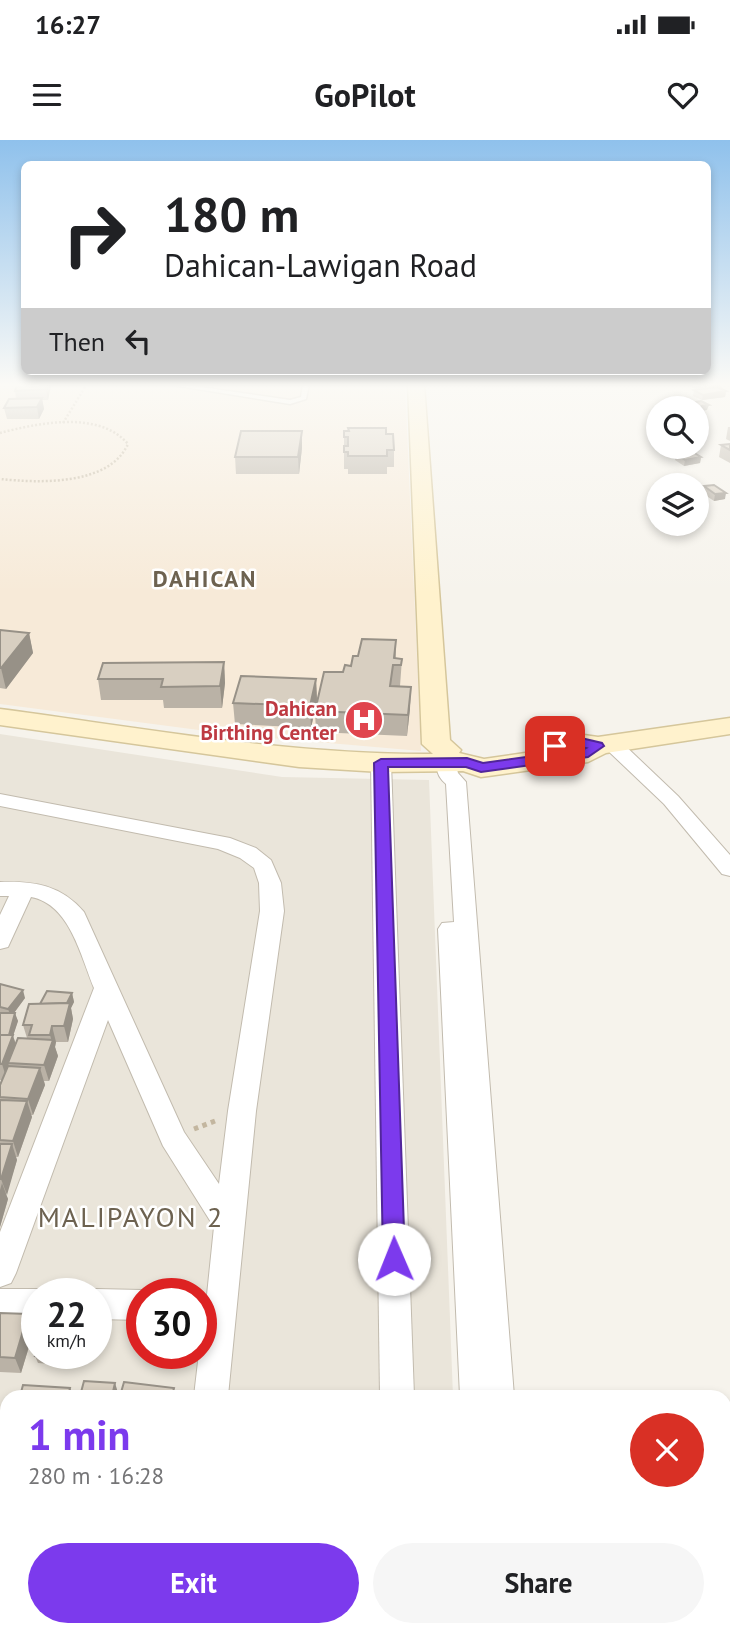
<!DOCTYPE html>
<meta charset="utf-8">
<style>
body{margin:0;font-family:"PT Sans",sans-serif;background:#f6f6f6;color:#202124;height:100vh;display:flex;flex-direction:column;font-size:26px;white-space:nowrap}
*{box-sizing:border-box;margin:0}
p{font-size:23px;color:#757577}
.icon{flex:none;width:38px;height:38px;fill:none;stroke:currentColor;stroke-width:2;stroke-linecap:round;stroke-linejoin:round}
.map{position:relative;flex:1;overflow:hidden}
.side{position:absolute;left:0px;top:1250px;width:732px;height:247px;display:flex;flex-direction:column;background:#fff;border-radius:21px 21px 0 0;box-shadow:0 4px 10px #0003}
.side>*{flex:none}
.guide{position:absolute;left:21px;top:21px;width:690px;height:214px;border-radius:10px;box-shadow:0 4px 10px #0003;background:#fff;color:#202124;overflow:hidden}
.controls{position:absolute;left:646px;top:256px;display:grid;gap:14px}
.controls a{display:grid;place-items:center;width:63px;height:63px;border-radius:50%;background:#fff;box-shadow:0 4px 10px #0003;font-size:35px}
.speed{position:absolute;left:21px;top:1138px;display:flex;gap:14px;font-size:35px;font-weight:700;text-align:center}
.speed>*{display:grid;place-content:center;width:91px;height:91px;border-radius:50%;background:#fff;box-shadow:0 4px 10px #0003;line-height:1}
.speed small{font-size:18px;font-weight:400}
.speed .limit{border:10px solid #d22;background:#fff;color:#111}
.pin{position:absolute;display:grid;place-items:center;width:60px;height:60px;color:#fff;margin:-30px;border-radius:14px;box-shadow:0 4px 10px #0006}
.me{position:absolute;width:77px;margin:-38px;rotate:359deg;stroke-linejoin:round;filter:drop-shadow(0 0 5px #0008)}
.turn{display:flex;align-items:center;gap:24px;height:147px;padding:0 28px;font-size:32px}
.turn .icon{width:91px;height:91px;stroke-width:2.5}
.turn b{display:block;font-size:49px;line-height:60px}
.then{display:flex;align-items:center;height:66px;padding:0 28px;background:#0003;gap:14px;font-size:26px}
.round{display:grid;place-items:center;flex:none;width:74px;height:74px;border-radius:37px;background:#f6f6f6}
.summary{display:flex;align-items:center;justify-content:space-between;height:119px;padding:0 28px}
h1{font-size:42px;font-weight:800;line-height:52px;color:#7c3aed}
.button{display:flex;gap:14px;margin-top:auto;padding:14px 28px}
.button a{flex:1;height:80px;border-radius:42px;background:#7c3aed;color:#fff;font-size:28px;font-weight:800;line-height:80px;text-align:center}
.button a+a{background:#f6f6f6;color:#202124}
.status{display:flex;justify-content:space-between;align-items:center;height:49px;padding:0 35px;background:#fff;direction:ltr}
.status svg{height:19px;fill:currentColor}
header{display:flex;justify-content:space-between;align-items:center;height:91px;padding:0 28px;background:#fff;font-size:32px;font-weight:800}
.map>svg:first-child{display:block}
.residential{fill:#eae5da;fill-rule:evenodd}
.commercial{fill:#f7ead8}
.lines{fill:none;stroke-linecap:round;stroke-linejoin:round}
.lane-casing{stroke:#c2bbae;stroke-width:3}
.street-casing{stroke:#c2bbae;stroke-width:2}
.secondary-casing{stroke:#d5c69b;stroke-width:3}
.path-far1{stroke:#c3b69f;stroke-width:2.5;stroke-dasharray:2 2;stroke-linecap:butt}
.path{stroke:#c3b69f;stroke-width:5;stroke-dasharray:4.5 4.5;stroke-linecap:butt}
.lane{fill:#fff;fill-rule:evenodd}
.street{fill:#fff;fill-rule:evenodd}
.secondary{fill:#fff2cd;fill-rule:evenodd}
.wall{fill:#bab2a6}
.shaded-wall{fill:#979187}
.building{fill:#d8cfc1;stroke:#979187;stroke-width:2}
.route{fill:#7c3aed;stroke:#51269a;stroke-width:2}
.labels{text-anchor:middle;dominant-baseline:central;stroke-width:5;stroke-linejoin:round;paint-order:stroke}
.health-label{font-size:21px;font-weight:bold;fill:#be3a42;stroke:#fff;text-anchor:end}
.far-district-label{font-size:23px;font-weight:bold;letter-spacing:2px;fill:#6d6250;stroke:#fff}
.near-neighbourhood-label{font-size:28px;letter-spacing:2px;fill:#6d6250;stroke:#fff}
</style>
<div class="status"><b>16:27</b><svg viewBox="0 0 49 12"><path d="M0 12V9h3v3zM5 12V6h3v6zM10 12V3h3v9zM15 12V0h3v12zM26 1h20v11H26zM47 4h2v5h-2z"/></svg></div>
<header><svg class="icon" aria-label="menu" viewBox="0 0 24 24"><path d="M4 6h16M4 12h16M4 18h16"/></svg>GoPilot<svg class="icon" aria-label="heart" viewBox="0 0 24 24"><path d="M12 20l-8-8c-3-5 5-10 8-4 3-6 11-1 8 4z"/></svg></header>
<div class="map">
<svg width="730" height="1495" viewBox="0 0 730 1495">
<rect width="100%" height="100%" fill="#f6f3ec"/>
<path class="residential" d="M0,594L282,637L429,640L453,1256H7V1489H462V1495H0ZM37,1153H96V1213H37ZM142,1153H201V1213H142Z"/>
<path class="commercial" d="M0,244H405L421,611L237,595L0,564Z"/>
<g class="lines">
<g class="lane-casing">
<path id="lane" d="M166,244H179L290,260L301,257L303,244H309L306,259L290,264Z"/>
</g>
<g class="street-casing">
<g id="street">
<path d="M611,597L618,599L678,656L730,715V736L722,734L664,664L604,607L601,603L604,599Z"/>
<path d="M381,617L388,619L391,623L414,1256H380L371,623L374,619Z"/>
<path d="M447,617L454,619L458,633L466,642L514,1256H460L438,789L442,783L454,782L446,644C438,637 434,628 440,619Z"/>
<path d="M0,654L230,698L256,708L271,720L281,743L284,771L256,971L228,1256H194L199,1213H201L214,1087L163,1006L108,880L16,1133L11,1143L0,1147V1092L94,848C81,817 70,764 31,757L8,807L0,809V775L9,756H0V742C34,741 61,745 84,772L184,992L219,1044L228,971L260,771L259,743L254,728L240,718L218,709L0,666Z"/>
<path d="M0,1149H37L48,1153H37V1179H0Z"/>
<path d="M96,1149L142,1150L150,1153H142V1180L96,1179V1153H85Z"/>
<path d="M0,1367L7,1368V1406L0,1405Z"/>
<path d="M163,1489H203L202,1495H162Z"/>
<rect x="381" y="1489" width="40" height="6"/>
<rect x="473" y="1489" width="64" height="6"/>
</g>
</g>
<g class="secondary-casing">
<path id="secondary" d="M408,244H424L450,600L461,610L459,613L484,619L566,607L563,603L567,597L577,594L598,597L730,578V594L606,613L588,622L481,637L463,631L381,632L299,627L0,585V569C143,588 287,615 433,614L422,604Z"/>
</g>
<g class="path-far1">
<path d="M484,246L560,244"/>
<path d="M63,283L87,244"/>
<path d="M0,293C38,283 99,270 128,304C109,346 39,343 0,339"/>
</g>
<path class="path" d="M194,989L215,981"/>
<use href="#lane" class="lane"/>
<use href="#street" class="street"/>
<use href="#secondary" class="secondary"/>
</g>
<g class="wall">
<path d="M17,244H50L48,260H42L44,269L39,279H7L4,268L16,259L15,251Z"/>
<path d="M685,244H722L721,249L726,251L725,257L702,260L693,256L694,250H697Z"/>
<path d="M728,287H730V301L726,299Z"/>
<path d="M344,291L386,294L394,310V327H387V334H348V329H344Z"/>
<path d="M730,304V323L719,317L721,305Z"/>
<path d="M302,308L299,334H236L235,317Z"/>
<path d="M676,314L701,317L700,323L684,326L675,320Z"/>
<path d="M704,346L725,359L714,361L702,353Z"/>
<path d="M0,490L29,493L33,513L6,549L0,548Z"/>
<path d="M396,500V518L402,519L400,546L410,568L407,596L316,592L315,571L358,516Z"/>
<path d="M224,522L225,543L222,568H164L163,560H101L98,539Z"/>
<path d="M316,539L317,560L311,588L235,584L233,563Z"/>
<path d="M0,845L25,858L14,873L18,881L13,896L16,904L27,898L23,885L40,864L72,853L74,862L71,868L73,879L68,902H56L55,907L58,916L49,941H44L45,945L33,975H31L32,977L18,1017H16L17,1020L6,1055L8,1059L0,1087V945L2,940H0Z"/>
<path d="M0,1173L28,1174L34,1190L21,1233L0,1232Z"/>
<path d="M37,1213H79L75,1226L38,1223L35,1216Z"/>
<path d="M7,1300V1353H3L0,1347V1325Z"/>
</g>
<g class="shaded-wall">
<path d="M47,244H50L51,246L48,260L46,249Z"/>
<path d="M704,244H722L721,249L702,252Z"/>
<path d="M726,251L725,257L702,260L703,255Z"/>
<path d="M42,258L44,269L39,279L37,267Z"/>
<path d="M709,265L707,270L696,272V268H692Z"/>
<path d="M302,291V308L299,334L298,317Z"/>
<path d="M701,317L700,323L684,326L685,320Z"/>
<path d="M726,353L725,359L714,361L715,354Z"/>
<path d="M29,493L33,513L6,549L1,528Z"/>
<path d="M224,522L225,543L222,568L220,546Z"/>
<path d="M316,539L317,560L311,588L310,566Z"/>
<path d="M411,547L410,568L407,596L408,575Z"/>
<path d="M23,850L25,858L11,877L8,869Z"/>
<path d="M72,853L74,862L71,868L73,879L68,902L64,886V870Z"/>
<path d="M15,873L18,881L13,896L18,911L8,923L11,931L7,940L2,924L8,898Z"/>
<path d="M52,886L56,902L55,907L58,916L49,941L44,925L52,902L50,895Z"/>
<path d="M40,928L45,945L33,975L28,959Z"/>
<path d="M27,961L32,977L18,1017L13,1001Z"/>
<path d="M12,1004L17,1020L7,1055L1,1039Z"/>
<path d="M2,1043L8,1059L0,1087V1050Z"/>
<path d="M28,1174L34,1190L21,1233L15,1218Z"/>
<path d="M74,1213H79L75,1226L73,1219Z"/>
<path d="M115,1243L119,1256H112Z"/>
<path d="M70,1248L74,1256H68Z"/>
<path d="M0,1288L4,1297L0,1310Z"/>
<path d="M9,1489H19L17,1495H7Z"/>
<path d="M82,1489H89L88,1495H81Z"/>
<path d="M144,1489H150L149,1495H143Z"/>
</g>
<g class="building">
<path d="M17,244H47L46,249L15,251Z"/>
<path d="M717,247L726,251L703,255L694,250Z"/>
<path d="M42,258L37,267L4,268L9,259Z"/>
<path d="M701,261L709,265L685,268L679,265Z"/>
<path d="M348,288H386V294H393L394,310H387V316H348V312H344V306H348V297H344V291H349Z"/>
<path d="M241,291H302L298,317H235Z"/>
<path d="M730,304V310L721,305Z"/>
<path d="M691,311L701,317L685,320L676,314Z"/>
<path d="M714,345L726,353L715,354L704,346Z"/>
<path d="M0,490L29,493L1,528H0Z"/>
<path d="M362,499L396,500L394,518L402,519L401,525H393L390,546L411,547L408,575L315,571L324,532H343L345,525L351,526L353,516H358Z"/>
<path d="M224,522L220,546L161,547L163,539H98L103,523Z"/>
<path d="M241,536L316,539L310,566L233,563Z"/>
<path d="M0,844L23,850L8,869L0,867Z"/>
<path d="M47,851L72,853L67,863L40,864Z"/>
<path d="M70,863L64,886H52L50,895H29L32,885H23L29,864Z"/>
<path d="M0,873H15L9,895H0Z"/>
<path d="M0,895H13L2,924H0Z"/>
<path d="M18,898L53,900L44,925L8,923Z"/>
<path d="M8,926L40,928L28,959L0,957V945Z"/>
<path d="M0,960L27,961L13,1001L0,1000Z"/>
<path d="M0,1004H12L1,1039H0Z"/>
<path d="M0,1173L28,1174L15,1218L0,1217Z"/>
<path d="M37,1211V1213H74L73,1219L35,1216Z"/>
<path d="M84,1241L115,1243L112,1256H80Z"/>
<path d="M124,1242L174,1248L172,1256H120Z"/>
<path d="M23,1245L70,1248L68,1256H20Z"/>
<path d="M230,1255L254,1256H229Z"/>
<path d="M7,1300V1340H0V1325Z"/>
<path d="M0,1423L7,1424V1489H9L7,1495H0Z"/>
<path d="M26,1489H82L81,1495H25Z"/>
<path d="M89,1489H144L143,1495H88Z"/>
<path d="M215,1489H260V1495H214Z"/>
</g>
<linearGradient id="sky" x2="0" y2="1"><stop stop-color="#8fc1ec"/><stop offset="0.54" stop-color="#fbfaf6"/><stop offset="1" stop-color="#fbfaf6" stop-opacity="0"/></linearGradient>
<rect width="730" height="453" fill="url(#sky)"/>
<path class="route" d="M581,598L602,603L604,606L588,617L481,632L466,627H388L405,1119L401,1126L394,1129L386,1126L383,1119L374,623L381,619L467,618L483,623L584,609L586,608C574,605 558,614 548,606L555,602Z"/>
<defs>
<g id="hospital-disc" transform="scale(2.0125)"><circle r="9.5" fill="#e0444e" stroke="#fff"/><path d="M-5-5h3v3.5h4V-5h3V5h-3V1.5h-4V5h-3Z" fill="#fff"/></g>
</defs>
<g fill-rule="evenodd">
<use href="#hospital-disc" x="364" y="580"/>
</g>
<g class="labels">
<g class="health-label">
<text x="337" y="568">Dahican<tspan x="337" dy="24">Birthing Center</tspan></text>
</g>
<g class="far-district-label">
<text x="205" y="438">DAHICAN</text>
</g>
<g class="near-neighbourhood-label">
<text x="131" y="1076">MALIPAYON 2</text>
</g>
</g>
</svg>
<div class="controls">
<a><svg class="icon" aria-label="search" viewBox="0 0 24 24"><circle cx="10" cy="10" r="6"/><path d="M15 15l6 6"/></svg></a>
<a><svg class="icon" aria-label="layers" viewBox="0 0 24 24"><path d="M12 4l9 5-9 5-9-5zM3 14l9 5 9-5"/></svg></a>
</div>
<div class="speed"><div>22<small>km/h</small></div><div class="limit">30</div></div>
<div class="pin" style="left:555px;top:606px;background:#d93025"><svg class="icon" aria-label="arrive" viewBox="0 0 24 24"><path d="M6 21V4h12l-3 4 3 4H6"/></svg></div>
<svg class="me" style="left:394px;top:1119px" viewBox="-20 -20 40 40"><circle r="19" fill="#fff"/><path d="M0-13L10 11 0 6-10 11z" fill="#7c3aed"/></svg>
<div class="guide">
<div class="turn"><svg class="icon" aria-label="right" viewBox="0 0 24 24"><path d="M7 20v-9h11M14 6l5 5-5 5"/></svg><div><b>180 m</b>Dahican-Lawigan Road</div></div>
<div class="then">Then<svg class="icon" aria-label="left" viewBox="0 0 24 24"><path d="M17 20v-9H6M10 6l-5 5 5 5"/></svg></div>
</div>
<section class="side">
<div class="summary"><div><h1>1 min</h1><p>280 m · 16:28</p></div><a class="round" style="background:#d93025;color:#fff"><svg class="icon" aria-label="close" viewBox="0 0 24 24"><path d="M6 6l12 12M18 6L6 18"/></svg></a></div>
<div class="button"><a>Exit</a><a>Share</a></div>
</section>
</div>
